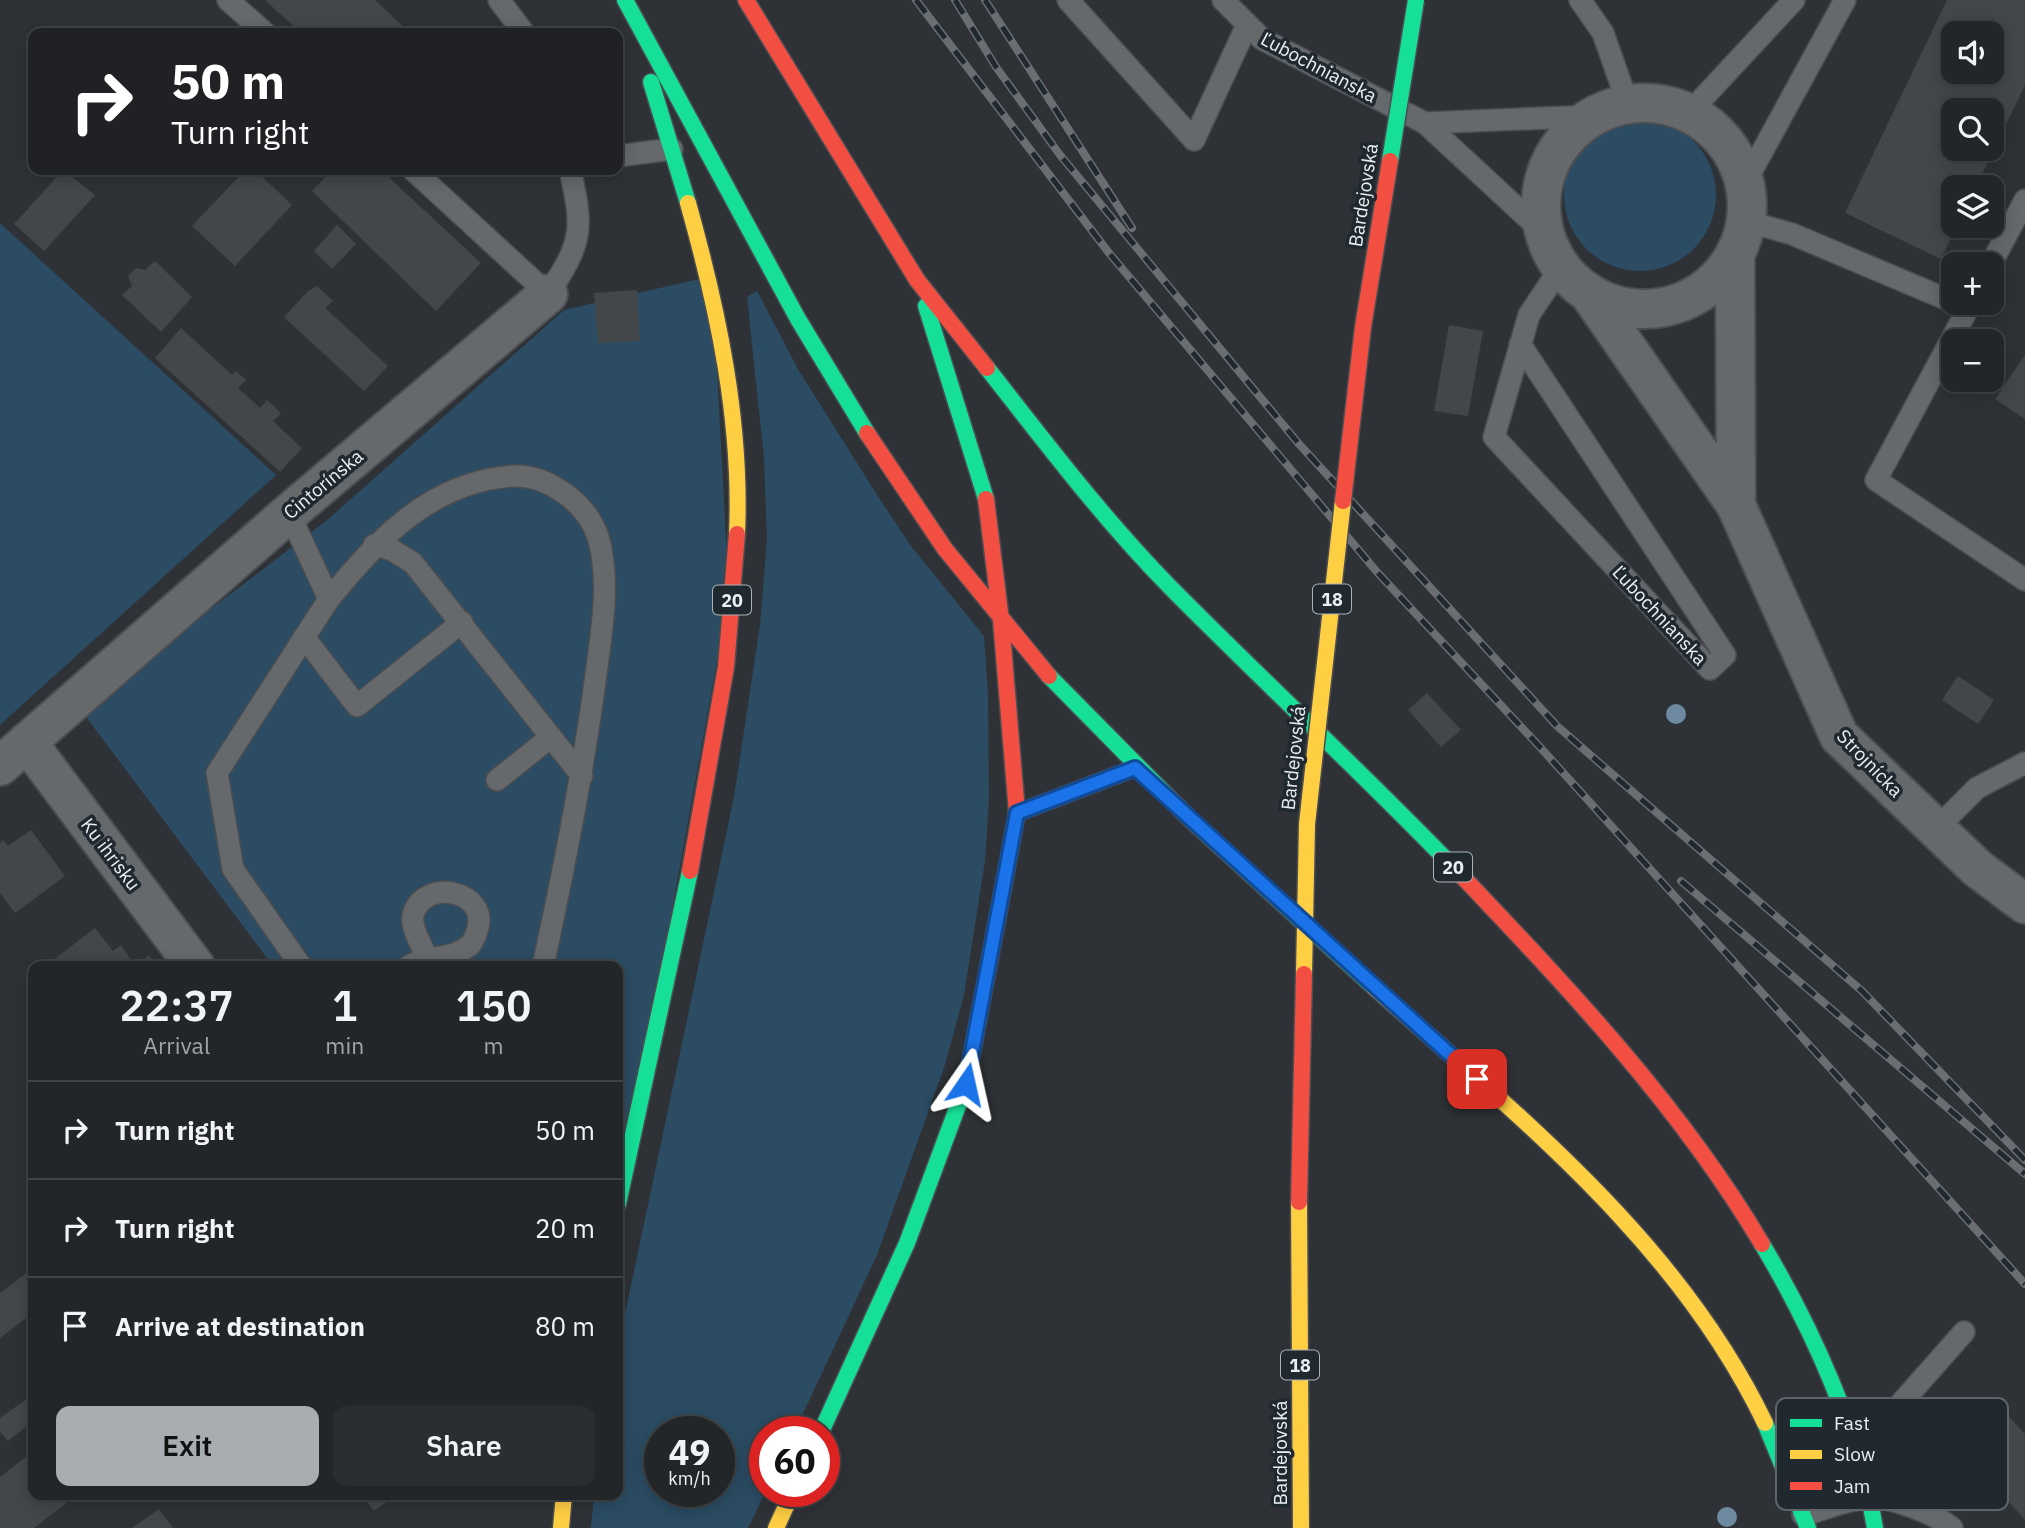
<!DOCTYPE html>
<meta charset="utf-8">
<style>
body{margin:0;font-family:"IBM Plex Sans",sans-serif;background:#2a2e30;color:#f1f3f6;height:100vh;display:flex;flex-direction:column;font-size:26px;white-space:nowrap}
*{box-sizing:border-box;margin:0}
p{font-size:23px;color:#a2a5a8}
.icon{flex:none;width:38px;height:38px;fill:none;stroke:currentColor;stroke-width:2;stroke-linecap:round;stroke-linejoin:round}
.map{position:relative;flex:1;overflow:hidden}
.drawer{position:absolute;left:28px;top:961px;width:595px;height:539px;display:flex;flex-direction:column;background:#222628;border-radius:14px;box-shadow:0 4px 18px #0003,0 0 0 2px #3f4345}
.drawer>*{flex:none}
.top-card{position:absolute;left:28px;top:28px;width:595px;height:147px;border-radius:14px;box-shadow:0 4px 18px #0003,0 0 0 2px #3f4345;background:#202124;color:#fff;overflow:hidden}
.controls{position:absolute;left:1941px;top:21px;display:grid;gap:14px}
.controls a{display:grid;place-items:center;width:63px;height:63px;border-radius:14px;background:#222628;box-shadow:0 4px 18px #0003,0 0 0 2px #3f4345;font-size:35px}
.speed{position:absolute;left:644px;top:1416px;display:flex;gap:14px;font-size:35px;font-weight:700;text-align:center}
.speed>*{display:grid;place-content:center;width:91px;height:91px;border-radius:50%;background:#222628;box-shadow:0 4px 18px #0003,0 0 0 2px #3f4345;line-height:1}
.speed small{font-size:18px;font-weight:400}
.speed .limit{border:10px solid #d22;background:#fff;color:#111}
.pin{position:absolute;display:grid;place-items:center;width:60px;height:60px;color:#fff;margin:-30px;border-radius:14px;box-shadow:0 4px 10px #0006}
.me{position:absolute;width:77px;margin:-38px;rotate:11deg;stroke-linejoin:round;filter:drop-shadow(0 0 5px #0008)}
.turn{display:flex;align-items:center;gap:24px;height:147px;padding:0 28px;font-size:32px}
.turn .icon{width:91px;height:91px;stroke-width:2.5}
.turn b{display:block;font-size:49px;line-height:60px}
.eta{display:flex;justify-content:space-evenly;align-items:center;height:119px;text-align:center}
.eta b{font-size:42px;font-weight:600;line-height:49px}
.cta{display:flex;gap:14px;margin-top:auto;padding:14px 28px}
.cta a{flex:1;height:80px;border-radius:14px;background:#a8adb1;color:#111;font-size:28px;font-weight:600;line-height:80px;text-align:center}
.cta a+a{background:#2a2e30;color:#f1f3f6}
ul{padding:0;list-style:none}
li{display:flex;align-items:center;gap:21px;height:98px;padding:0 28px;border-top:2px solid #3f4345}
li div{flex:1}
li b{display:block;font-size:26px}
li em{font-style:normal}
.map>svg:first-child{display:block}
.green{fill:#2b4c63;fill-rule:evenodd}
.building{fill:#44474a;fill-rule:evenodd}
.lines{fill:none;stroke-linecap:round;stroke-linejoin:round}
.lane-casing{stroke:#4a4d51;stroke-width:24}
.street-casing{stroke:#4a4d51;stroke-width:42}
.fast-casing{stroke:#4a4d51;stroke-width:19}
.slow-casing{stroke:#4a4d51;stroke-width:19}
.jam-casing{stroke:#4a4d51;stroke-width:19}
.lane{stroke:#65696c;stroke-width:21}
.street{stroke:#65696c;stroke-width:38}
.fast{stroke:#16e098;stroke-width:16}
.slow{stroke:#ffcf43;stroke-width:16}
.jam{stroke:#f24e42;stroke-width:16}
.rail-casing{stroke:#6a6e72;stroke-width:8}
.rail{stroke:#212930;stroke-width:5;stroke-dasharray:16;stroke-linecap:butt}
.fast-bridge-casing{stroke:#4a4d51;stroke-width:19;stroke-linecap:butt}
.slow-bridge-casing{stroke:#4a4d51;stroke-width:19;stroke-linecap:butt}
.jam-bridge-casing{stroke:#4a4d51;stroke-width:19;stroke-linecap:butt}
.fast-bridge{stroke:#16e098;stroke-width:16}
.slow-bridge{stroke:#ffcf43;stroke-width:16}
.jam-bridge{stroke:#f24e42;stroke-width:16}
.tree{fill:#6e8aa0}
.route-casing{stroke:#114b97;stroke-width:18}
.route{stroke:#1a73e8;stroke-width:12}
.labels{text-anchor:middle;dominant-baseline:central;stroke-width:7;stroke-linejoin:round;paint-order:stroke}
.shield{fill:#212930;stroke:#adb4b8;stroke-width:2}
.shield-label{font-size:18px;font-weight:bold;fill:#e9eff3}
.street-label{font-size:19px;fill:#e9eff3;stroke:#212930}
.key{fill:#212930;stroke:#5d646a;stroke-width:2}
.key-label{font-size:19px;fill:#e9eff3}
</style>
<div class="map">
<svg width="2025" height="1528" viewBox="0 0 2025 1528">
<rect width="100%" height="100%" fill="#2e3236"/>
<g class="green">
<circle cx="1640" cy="195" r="76"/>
<path d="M1,224L276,475L0,725V225Z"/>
<path d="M712,276L729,594L618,1209V966H273L80,709L326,521L564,310Z"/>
<path d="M757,291L799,371L881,501L911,546L984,636L988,693L989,800L985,861L964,995L945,1065L877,1255L795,1431L765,1432L766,1491L748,1528H591L594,1495L618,1494V1347L734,797L760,625L767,539L764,458L747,297ZM660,1432H719V1491H660Z"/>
</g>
<g class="building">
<path d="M265,0H375L410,33H301Z"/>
<path d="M1947,0H2025V85L1976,187H1953V226H1957L1941,259L1845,213ZM1953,33H1992V72H1953ZM1953,110H1992V149H1953Z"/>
<path d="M63,170L95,195L44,251L14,224Z"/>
<path d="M245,170H255L292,205L235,266L192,226Z"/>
<path d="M332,170H381L481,263L436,311L312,191Z"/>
<path d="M337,225L356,244L332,269L314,251Z"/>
<path d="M155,261L192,297L161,332L122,295L132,286L128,276L136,268L145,270Z"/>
<path d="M317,286L333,301L325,308L388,366L364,391L284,317L308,291Z"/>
<path d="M637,290L640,341L598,343L594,293Z"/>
<path d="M1449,325L1483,331L1468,416L1434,411Z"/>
<path d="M181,328L232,375L236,371L246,380L238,388L260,408L267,400L281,413L273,421L302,448L280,472L155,358Z"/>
<path d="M2025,355V419L1995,399Z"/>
<path d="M1958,676L1994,700L1978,724L1942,700Z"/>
<path d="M1427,693L1461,730L1441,747L1408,710Z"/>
<path d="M31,830L65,876L15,913L0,893V843L3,840L8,846Z"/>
<path d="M95,928L113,951L121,945L132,961L126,966H62L56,958Z"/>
<path d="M149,955L158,966H136Z"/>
<path d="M33,1268V1313L0,1338V1293Z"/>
<path d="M32,1395L33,1421L8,1441L0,1432V1418Z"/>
<path d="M1990,1396L2025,1434V1520L1982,1472L1987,1467L1953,1429Z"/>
<path d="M32,1452L33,1494H64L69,1501L34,1528H0V1477Z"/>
<path d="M361,1494H389L392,1498L374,1511Z"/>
<path d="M159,1509L173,1528H132Z"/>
</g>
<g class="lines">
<g class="lane-casing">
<g id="lane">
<path d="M228,0L265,33"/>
<path d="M499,0L524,33"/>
<path d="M1068,0L1194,140L1247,25"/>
<path d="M1223,0L1262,39L1425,123L1545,234"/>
<path d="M1580,0L1603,33L1628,104"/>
<path d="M1689,113L1794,0"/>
<path d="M1425,123L1593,116"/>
<path d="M618,156L672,149"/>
<path d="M413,170L548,294C582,243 584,230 570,170"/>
<path d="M1745,183L1845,0"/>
<path d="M1746,221L1792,234L1953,302"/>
<path d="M1991,264L2025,200"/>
<path d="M1971,303L1876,480L2025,580"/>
<path d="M1520,344L1725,655L1710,669L1494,437L1529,315L1561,267"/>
<path d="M289,513L329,599L217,773L233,869L301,966"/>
<path d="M374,545L392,550L413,563L582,776"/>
<path d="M329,599C379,539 429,482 513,476C547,474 587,503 598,537C612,584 600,641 594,689C581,783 563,874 543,966"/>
<path d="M304,637L357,706L462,622"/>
<path d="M497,780L551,737"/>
<path d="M1936,829L1977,788L2025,763"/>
<path d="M409,966C428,954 450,962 470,945C474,941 475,936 477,931C491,890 423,877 413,915C410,930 426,952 431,966"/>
<path d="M1856,1454L1964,1332"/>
<path d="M1803,1515C1824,1510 1847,1499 1868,1498C1890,1496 1936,1514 1952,1528"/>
</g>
</g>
<g class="street-casing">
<g id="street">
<circle cx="1644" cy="206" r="103"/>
<path d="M1735,254L1736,505"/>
<path d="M1588,292L1736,505L1839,736L1977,868L2025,904"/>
<path d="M27,742L195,966"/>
<path d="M0,766L289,513L548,294"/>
</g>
</g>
<g class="fast-casing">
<g id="fast">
<path d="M625,0L798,319L867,433"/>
<path d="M651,82L688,203"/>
<path d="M926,306L986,499"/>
<path d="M987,368C1046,443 1104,520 1171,588C1267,685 1367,777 1461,875"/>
<path d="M1049,676L1190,819L1374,987"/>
<path d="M1017,813L1135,768"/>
<path d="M618,1204L690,871"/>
<path d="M1762,1244C1812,1328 1859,1431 1875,1528"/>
<path d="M1765,1423L1808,1528"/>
<path d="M821,1432L907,1243L966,1084L989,963"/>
</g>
</g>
<g class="slow-casing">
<g id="slow">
<path d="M688,203C718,310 742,422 737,534"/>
<path d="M1374,987C1520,1118 1678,1242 1765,1423"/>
<path d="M1299,1202L1301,1528"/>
<path d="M561,1528L564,1494"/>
<path d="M776,1528L793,1491"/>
</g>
</g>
<g class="jam-casing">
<g id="jam">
<path d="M746,0L917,280L987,368"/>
<path d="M867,433L945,549L1049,676"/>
<path d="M986,499L1001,620L1017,813L989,963"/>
<path d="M690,871L726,667L737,534"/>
<path d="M1461,875C1571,991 1680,1106 1762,1244"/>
</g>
</g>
<use href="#lane" class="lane"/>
<use href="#street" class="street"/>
<use href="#fast" class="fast"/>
<use href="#slow" class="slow"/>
<use href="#jam" class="jam"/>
<g class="rail-casing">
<g id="rail">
<path d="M916,0L1109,253L1377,572L1539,746L2025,1284"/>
<path d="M955,0L996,67L1060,155L1299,444L1557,726L1862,991L2025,1160"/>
<path d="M985,0L1132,228"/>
<path d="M1681,881L2025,1174"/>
</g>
</g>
<use href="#rail" class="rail"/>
<g class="fast-bridge-casing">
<path id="fast-bridge" d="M1390,161L1416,0"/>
</g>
<g class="slow-bridge-casing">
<path id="slow-bridge" d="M1304,974L1307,824L1343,501"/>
</g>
<g class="jam-bridge-casing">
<g id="jam-bridge">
<path d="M1343,501L1363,327L1390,161"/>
<path d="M1299,1202L1304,974"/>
</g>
</g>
<use href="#fast-bridge" class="fast-bridge"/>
<use href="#slow-bridge" class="slow-bridge"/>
<use href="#jam-bridge" class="jam-bridge"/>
</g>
<g class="tree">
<circle cx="1676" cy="714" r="10"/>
<circle cx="1727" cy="1517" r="10"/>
</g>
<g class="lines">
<g class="route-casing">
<path id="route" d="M966,1084L1017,813L1135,768L1477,1079"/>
</g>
<use href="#route" class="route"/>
</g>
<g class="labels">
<g class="shield">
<rect x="1313" y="584.5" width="38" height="29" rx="5"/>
<rect x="713" y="585.5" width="38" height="29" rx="5"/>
<rect x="1434" y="852.5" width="38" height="29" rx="5"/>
<rect x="1281" y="1350.5" width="38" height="29" rx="5"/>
</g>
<g class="shield-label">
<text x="1332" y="599">18</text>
<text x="732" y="600">20</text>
<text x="1453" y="867">20</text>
<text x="1300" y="1365">18</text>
</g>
<g class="street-label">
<text transform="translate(1319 67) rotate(28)">Ľubochnianska</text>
<text transform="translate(1363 195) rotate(-81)">Bardejovská</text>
<text transform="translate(323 484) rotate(-40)">Cintorínska</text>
<text transform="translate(1660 615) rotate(47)">Ľubochnianska</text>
<text transform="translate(1293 758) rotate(-84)">Bardejovská</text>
<text transform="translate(1870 763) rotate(46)">Strojnícka</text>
<text transform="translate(111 854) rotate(53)">Ku ihrisku</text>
<text transform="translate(1280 1453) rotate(-90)">Bardejovská</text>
</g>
</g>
<rect x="1776" y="1398" width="232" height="112" rx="10" class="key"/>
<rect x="1790" y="1419" width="32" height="8" fill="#16e098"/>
<rect x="1790" y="1450" width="32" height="9" fill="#ffcf43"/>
<rect x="1790" y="1482" width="32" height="8" fill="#f24e42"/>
<g class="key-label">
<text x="1834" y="1430">Fast</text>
<text x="1834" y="1461">Slow</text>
<text x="1834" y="1493">Jam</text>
</g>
</svg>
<div class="controls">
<a><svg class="icon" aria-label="sound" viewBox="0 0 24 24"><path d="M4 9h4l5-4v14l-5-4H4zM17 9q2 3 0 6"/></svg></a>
<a><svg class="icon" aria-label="search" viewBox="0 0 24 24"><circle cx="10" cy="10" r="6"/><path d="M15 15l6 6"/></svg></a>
<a><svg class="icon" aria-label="layers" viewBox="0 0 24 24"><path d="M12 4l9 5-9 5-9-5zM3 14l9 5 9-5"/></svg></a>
<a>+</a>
<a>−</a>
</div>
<div class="speed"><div>49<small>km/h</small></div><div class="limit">60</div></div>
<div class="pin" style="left:1477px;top:1079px;background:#d93025"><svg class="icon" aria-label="arrive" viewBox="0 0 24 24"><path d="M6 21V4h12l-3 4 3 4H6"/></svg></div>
<svg class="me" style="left:966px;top:1084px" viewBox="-20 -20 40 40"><path d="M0-17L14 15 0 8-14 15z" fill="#1a73e8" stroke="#fff" stroke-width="4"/></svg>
<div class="top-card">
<div class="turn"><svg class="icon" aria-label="right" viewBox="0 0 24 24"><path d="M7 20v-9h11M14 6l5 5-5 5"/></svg><div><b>50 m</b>Turn right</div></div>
</div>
<section class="drawer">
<div class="eta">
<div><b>22:37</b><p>Arrival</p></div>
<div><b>1</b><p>min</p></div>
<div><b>150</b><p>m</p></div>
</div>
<ul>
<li><svg class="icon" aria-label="right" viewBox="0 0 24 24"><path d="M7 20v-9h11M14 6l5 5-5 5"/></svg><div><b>Turn right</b></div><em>50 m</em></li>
<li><svg class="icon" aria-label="right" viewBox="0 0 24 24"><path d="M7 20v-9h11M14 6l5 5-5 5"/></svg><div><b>Turn right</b></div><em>20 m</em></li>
<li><svg class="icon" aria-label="arrive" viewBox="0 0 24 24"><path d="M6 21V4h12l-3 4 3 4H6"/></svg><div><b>Arrive at destination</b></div><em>80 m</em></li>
</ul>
<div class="cta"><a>Exit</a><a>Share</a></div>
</section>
</div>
